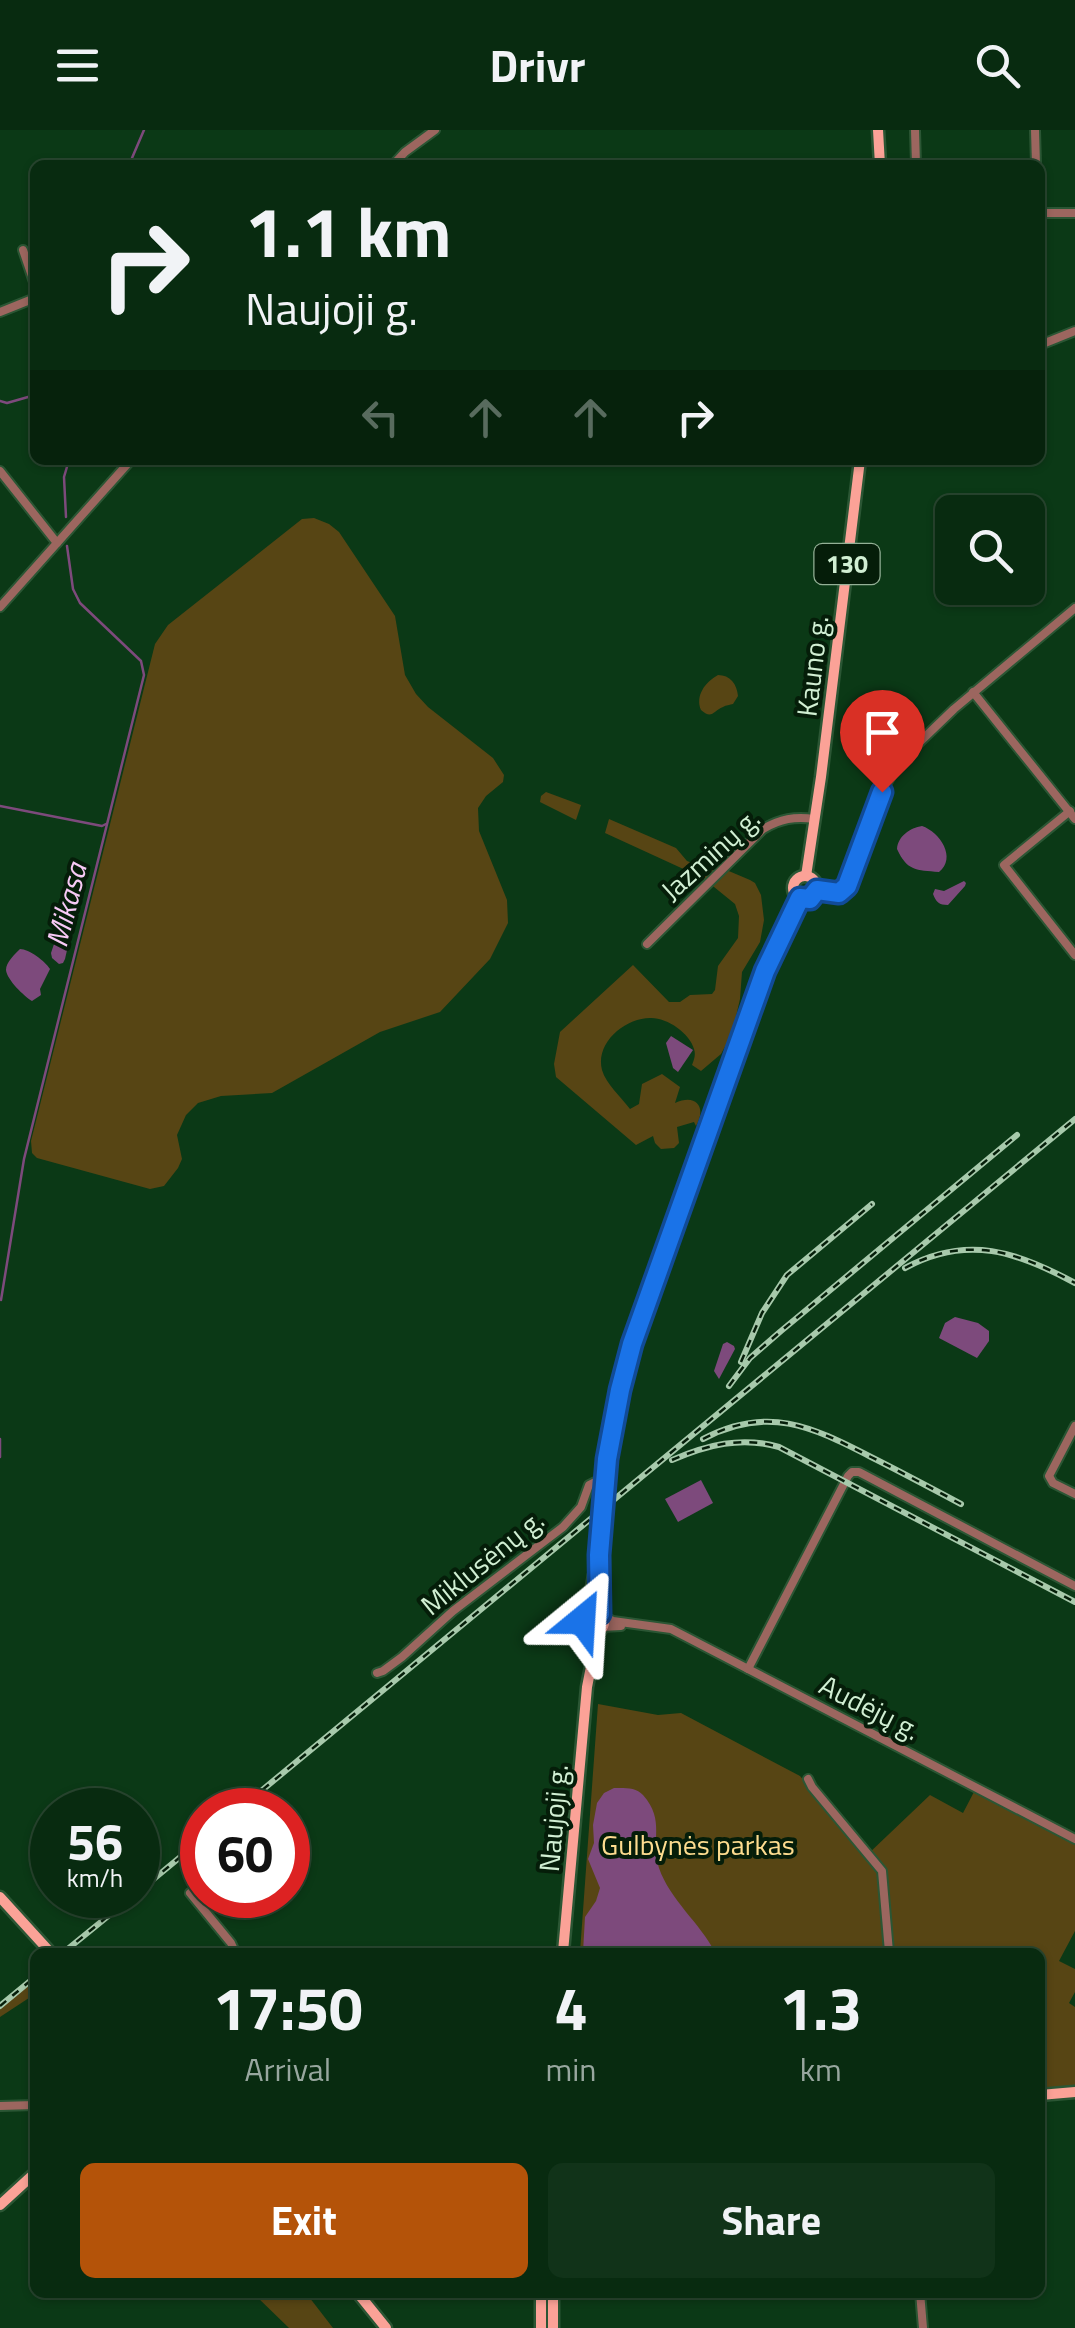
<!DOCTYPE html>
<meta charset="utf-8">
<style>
body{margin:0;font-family:"Titillium Web",sans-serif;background:#113319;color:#f1f3f6;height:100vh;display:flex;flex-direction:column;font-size:38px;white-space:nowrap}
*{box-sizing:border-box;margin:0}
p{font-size:32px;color:#98a79f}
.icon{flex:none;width:55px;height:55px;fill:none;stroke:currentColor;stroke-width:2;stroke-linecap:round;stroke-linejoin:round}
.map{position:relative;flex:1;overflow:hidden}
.side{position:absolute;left:30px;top:1818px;width:1015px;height:350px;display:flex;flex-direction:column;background:#082b10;border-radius:15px;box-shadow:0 2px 8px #0004,0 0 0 2px #294730}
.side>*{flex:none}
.top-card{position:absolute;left:30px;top:30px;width:1015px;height:305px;border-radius:15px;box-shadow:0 2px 8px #0004,0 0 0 2px #294730;background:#082b10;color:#f1f3f6;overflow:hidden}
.buttons{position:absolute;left:935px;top:365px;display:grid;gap:20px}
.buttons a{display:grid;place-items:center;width:110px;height:110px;border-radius:15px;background:#082b10;box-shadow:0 2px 8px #0004,0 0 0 2px #294730;font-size:50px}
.speed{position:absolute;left:30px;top:1658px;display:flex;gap:20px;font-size:50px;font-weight:700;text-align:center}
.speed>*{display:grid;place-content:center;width:130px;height:130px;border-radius:50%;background:#082b10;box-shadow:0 2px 8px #0004,0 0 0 2px #294730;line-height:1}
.speed small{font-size:25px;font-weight:400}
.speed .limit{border:15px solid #d22;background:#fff;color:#111}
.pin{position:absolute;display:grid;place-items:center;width:85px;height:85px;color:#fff;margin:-102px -42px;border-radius:50% 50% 50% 0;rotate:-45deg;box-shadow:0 0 10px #0007}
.pin .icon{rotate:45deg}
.me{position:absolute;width:110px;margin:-55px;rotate:27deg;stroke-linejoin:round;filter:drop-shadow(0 0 8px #0008)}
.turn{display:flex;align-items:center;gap:35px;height:210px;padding:0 50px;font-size:45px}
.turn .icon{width:130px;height:130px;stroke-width:2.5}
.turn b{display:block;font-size:70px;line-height:85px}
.lanes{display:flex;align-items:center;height:95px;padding:0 50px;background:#0003;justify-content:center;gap:50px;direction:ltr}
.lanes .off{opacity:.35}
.eta{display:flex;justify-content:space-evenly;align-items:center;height:170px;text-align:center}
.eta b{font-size:60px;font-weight:700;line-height:70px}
.cta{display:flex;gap:20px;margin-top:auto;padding:20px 50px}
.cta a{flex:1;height:115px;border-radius:15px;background:#b45309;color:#fff;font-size:40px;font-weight:700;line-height:115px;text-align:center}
.cta a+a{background:#113319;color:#f1f3f6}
header{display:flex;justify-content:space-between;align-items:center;height:130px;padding:0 50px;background:#082b10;font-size:45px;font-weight:700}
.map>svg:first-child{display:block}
.green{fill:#574514}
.water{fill:#7d4a7c}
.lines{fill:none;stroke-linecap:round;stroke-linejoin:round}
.stream{stroke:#7d4a7c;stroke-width:2.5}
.minor-casing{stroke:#2b5634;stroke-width:12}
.major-casing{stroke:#2b5634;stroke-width:15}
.minor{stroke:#9c665f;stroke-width:8}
.major{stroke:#fba297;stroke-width:10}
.rail-casing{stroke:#a7c9ab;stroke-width:6}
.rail{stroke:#051d09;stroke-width:2.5;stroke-dasharray:8;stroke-linecap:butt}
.route-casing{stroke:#114b97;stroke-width:25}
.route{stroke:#1a73e8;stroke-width:18}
.labels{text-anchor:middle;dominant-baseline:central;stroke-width:8;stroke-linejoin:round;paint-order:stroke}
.shield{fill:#051d09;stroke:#94b096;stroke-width:2.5}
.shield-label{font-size:25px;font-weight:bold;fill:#d1efd3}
.street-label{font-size:28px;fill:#d1efd3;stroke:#051d09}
.park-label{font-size:28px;fill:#fddc8f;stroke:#051d09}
.water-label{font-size:30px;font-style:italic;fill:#f8caf6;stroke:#051d09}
</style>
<header><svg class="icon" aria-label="menu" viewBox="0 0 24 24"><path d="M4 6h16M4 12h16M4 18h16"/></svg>Drivr<svg class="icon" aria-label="search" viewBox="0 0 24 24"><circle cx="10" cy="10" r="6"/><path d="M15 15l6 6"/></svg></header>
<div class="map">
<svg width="1075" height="2198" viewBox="0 0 1075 2198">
<rect width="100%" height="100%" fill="#0b3916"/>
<g class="green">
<path d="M314,388L329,394L339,402L395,486L405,545L416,564L428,577L493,628L504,645L503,652L486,666L478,678L479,701L507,770L508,793L490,829L440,882L380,902L272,963L221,966L198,973L186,985L177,1005L182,1029L178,1038L164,1056L150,1059L37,1028L32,1023L31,1011L155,514L168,495L302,389Z"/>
<path d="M718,545C730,545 737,554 738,566L733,574C730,575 726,575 723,577C713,581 712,590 701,580C695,566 705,552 718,545Z"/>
<path d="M546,662L581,675L576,690L540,672L541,666Z"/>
<path d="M609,689L676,718L687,731L705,738L717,736L750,750L755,753L761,765L764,790L760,812L742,842L740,869L732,904L721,924L701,941L692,935C694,930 696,925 694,919C690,903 666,887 650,888C625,888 595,913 602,940C606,954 621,967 630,979L639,974L642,954L662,944L680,957L675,973C696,963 707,977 696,996L694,992L677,997L679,1013L674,1018L661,1019L655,1013L653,1006L636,1015L556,947L554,934L560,902L633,835L669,872H680L690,865L712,864L715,860L718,836L738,808L739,786L735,774L703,748L605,703Z"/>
<path d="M598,1574L658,1585L681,1583L800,1646L867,1725L930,1665L963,1683L975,1660L1075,1712V1801L1059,1831L1075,1839V1862L1069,1873L1075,1877V1956L1040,1960V1822H580Z"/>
<path d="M35,1850V1864L0,1887V1878Z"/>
<path d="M253,2163H306L333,2198H289Z"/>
</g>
<g class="water">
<path d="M922,696C940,702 957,728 939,742C916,740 907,741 897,719C898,706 910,698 922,696Z"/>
<path d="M964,751L966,753L965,756L948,775C939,775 936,772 933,764L935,759L944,761Z"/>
<path d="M71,768L76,769L77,776L65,829L63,833L59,834L52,828L51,823L69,769Z"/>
<path d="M20,819C29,819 45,831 50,839L40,859L41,865L32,871C24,866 7,850 6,840C6,832 15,824 20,819Z"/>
<path d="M671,906L693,920L678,942L673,938L666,913Z"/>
<path d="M955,1187L978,1193L989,1201V1211L977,1228L939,1208L945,1193Z"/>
<path d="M727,1212L734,1216L735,1219L719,1249L714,1241L723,1214Z"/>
<path d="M701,1350L713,1373L678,1392L665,1369Z"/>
<path d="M614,1658C624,1658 636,1657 643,1665C666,1691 650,1710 659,1738C670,1770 700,1793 715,1822H583L585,1787L596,1771L600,1758L588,1729L594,1713L593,1695L597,1673L604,1663Z"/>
</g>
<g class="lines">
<g class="stream">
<path d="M129,35L144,0"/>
<path d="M0,271L7,273L35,265"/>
<path d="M66,387L64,347L69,330"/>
<path d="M0,676L102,696L106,694"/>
<path d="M1,1170L24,1029L144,545L141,531L80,473L73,459L67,416"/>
<path d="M0,1309V1327"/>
</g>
<g class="minor-casing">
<g id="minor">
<path d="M915,0L916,35"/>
<path d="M1035,0L1036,35"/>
<path d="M393,35L405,22L435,0"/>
<path d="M1040,83H1075"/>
<path d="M23,120L35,155"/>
<path d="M0,182L35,168"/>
<path d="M1040,215L1075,201"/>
<path d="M0,341L57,413"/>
<path d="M0,477L131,330"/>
<path d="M973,562L1075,689"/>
<path d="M1070,681L1004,735L1075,825"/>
<path d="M817,761L839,763L847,756L882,661L900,631L954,579L1075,478"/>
<path d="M647,814L763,699C780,689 795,686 814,689"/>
<path d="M1075,1296L1049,1346L1053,1353L1075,1364"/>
<path d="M602,1486L613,1491L671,1499L1075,1709"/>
<path d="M602,1497L621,1496"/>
<path d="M748,1539L848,1346L852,1342H859L1075,1456"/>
<path d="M377,1543L383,1541L402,1527L453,1481L563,1397L581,1377L589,1355L595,1352L605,1353"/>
<path d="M808,1649L812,1657L882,1741L889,1822"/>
<path d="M190,1763L231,1813L235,1822"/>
<path d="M0,1976L35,1975"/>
<path d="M920,2162L923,2198"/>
</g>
</g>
<g class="major-casing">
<g id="major">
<path d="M878,0L880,35"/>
<path d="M806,746L821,647L860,330"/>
<circle cx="805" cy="758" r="12"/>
<circle cx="593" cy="1492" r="11"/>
<path d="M588,1482L594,1445"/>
<path d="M600,1484C597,1471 600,1458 600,1445C599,1367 611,1290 632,1215L765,841L800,768"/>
<path d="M0,1767L50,1822"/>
<path d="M563,1822L587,1557L598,1501"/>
<path d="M1040,1965L1075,1962"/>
<path d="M0,2075L35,2043"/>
<path d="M357,2162L386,2198"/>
<path d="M553,2162V2198"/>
<path d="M541,2198V2162"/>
</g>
</g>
<use href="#minor" class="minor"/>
<use href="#major" class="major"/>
<g class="rail-casing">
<g id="rail">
<path d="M905,1138C967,1104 1018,1122 1075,1153"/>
<path d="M741,1232L762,1183L787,1145L872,1074"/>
<path d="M729,1256L750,1228L781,1201L1017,1005"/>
<path d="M703,1309C767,1275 811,1296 871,1327C901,1342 931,1358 961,1374"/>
<path d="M672,1330C707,1315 741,1306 779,1317L1075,1472"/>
<path d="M238,1680L1075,989"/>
<path d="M138,1762L202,1709"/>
<path d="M64,1822L134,1765"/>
<path d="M0,1876L35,1847"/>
</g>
</g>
<use href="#rail" class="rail"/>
</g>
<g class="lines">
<g class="route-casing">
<path id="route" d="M582,1490L588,1482L594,1481L600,1484L599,1425L607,1329L620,1260L632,1214L765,841L800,768L810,769L817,760L839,763L847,756L882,662"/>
</g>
<use href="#route" class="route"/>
</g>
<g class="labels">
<rect class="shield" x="814.5" y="414" width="65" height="40" rx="8"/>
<g class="shield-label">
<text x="847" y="434">130</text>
</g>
<g class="street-label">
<text transform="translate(812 536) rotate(-83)">Kauno g.</text>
<text transform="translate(710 724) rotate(-42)">Jazminų g.</text>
<text transform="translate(482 1432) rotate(-39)">Miklusėnų g.</text>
<text transform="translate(870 1577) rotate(27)">Audėjų g.</text>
<text transform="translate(553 1688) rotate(-85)">Naujoji g.</text>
</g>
<g class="park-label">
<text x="698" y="1714">Gulbynės parkas</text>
</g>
<g class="water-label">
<text transform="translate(66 775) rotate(-76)">Mikasa</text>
</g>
</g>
</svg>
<div class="buttons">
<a><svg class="icon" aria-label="search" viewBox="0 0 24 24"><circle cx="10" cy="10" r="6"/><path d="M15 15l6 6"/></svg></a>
</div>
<div class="speed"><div>56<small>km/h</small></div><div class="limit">60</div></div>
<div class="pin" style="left:882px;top:662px;background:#d93025"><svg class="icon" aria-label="arrive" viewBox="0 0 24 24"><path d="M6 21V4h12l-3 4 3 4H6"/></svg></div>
<svg class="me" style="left:582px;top:1490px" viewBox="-20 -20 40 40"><path d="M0-17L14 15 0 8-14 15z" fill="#1a73e8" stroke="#fff" stroke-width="4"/></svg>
<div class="top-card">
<div class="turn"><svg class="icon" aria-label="right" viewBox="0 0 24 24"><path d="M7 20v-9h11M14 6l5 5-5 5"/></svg><div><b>1.1 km</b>Naujoji g.</div></div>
<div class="lanes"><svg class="icon off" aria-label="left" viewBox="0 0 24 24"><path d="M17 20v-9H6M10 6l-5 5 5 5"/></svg><svg class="icon off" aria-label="ahead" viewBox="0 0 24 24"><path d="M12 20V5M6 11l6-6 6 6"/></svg><svg class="icon off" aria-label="ahead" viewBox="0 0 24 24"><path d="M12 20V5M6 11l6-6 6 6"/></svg><svg class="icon" aria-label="right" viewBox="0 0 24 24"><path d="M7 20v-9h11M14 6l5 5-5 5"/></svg></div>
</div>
<section class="side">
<div class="eta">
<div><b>17:50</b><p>Arrival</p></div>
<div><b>4</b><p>min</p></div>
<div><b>1.3</b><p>km</p></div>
</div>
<div class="cta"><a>Exit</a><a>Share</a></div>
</section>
</div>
